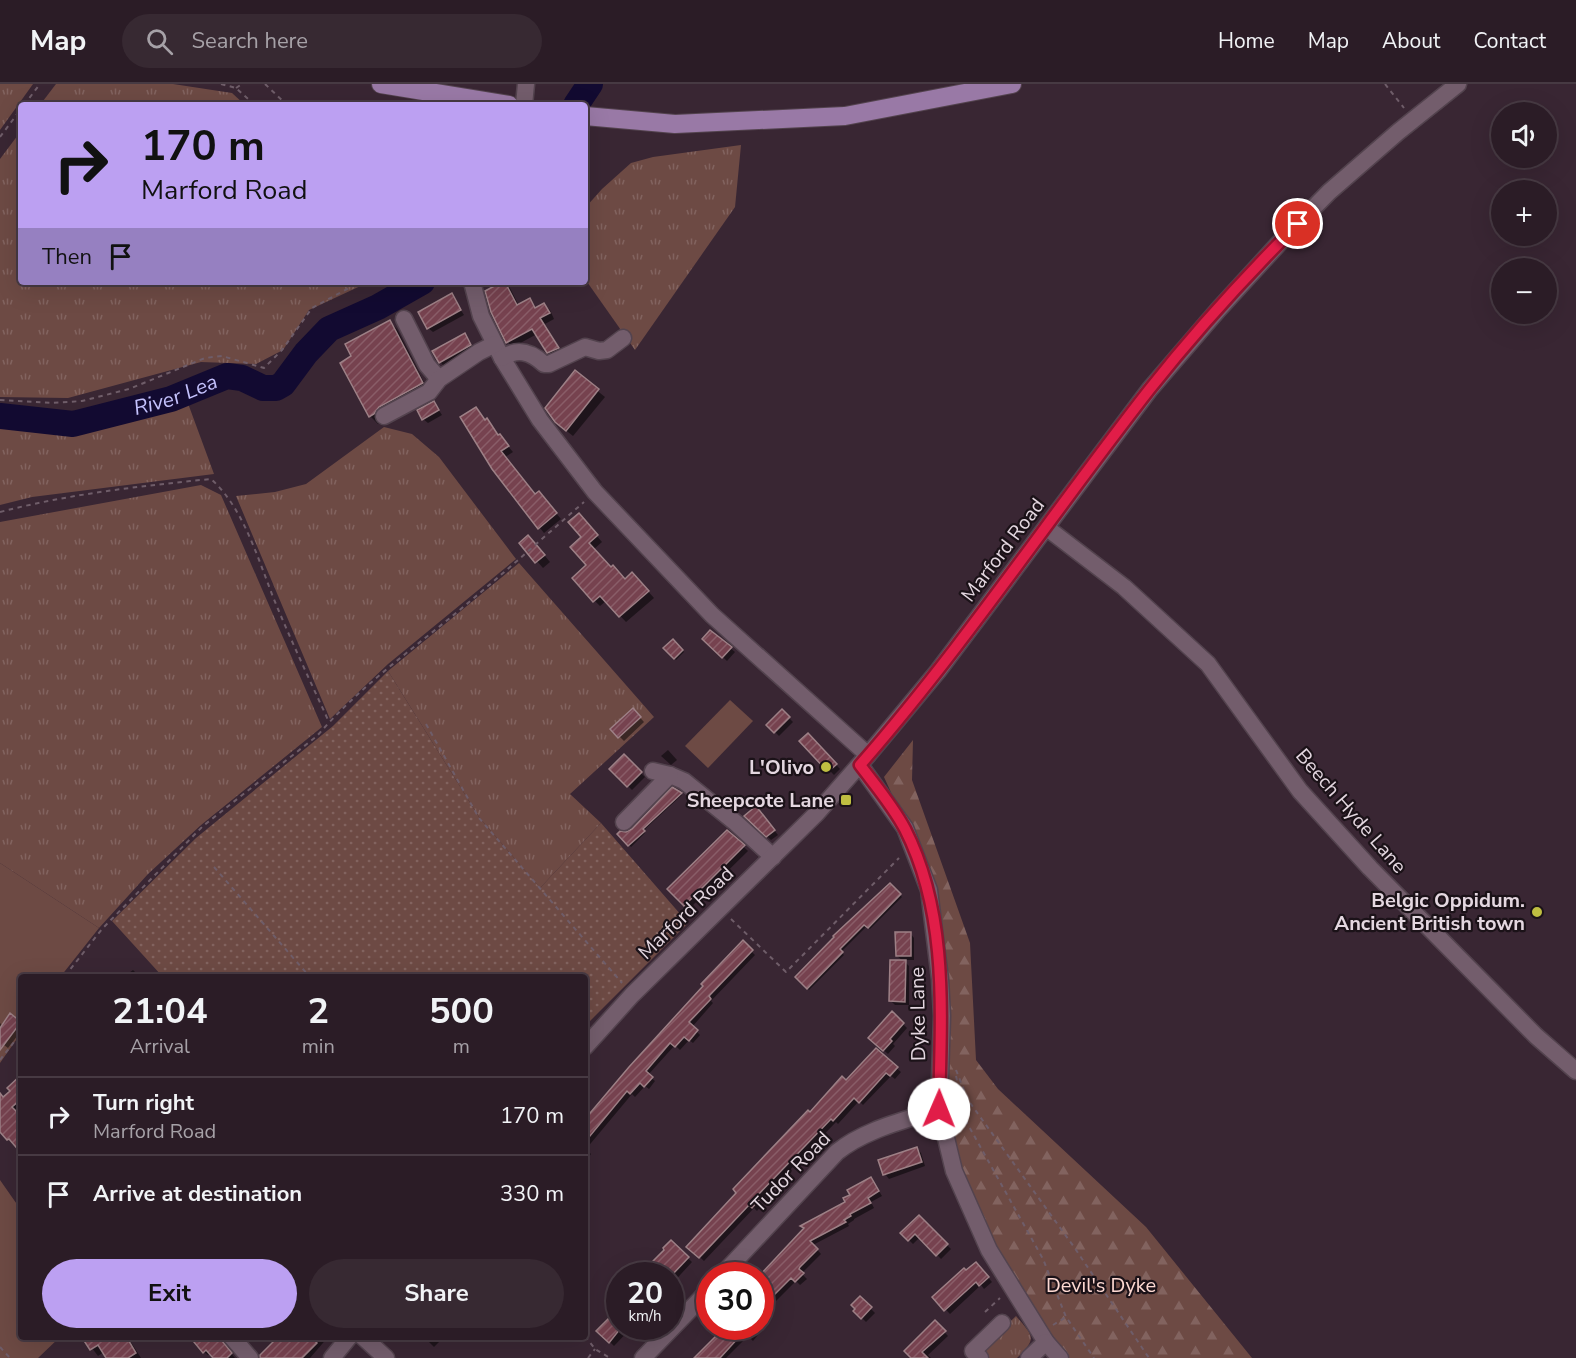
<!DOCTYPE html>
<meta charset="utf-8">
<style>
body{margin:0;font-family:"Nunito Sans",sans-serif;background:#372932;color:#f1f3f6;height:100vh;display:flex;flex-direction:column;font-size:22px;white-space:nowrap}
*{box-sizing:border-box;margin:0}
p{font-size:20px;color:#a6a1a7}
.icon{flex:none;width:33px;height:33px;fill:none;stroke:currentColor;stroke-width:2;stroke-linecap:round;stroke-linejoin:round}
.map{position:relative;flex:1;overflow:hidden}
.side{position:absolute;left:18px;top:890px;width:570px;height:366px;display:flex;flex-direction:column;background:#2b1c26;border-radius:6px;box-shadow:0 6px 24px #0002,0 0 0 2px #473a43}
.side>*{flex:none}
.banner{position:absolute;left:18px;top:18px;width:570px;height:183px;border-radius:6px;box-shadow:0 6px 24px #0002,0 0 0 2px #473a43;background:#bca0f2;color:#111;overflow:hidden}
.controls{position:absolute;left:1491px;top:18px;display:grid;gap:12px}
.controls a{display:grid;place-items:center;width:66px;height:66px;border-radius:50%;background:#2b1c26;box-shadow:0 6px 24px #0002,0 0 0 2px #473a43;font-size:30px}
.speed{position:absolute;left:606px;top:1178px;display:flex;gap:12px;font-size:30px;font-weight:700;text-align:center}
.speed>*{display:grid;place-content:center;width:78px;height:78px;border-radius:50%;background:#2b1c26;box-shadow:0 6px 24px #0002,0 0 0 2px #473a43;line-height:1}
.speed small{font-size:15px;font-weight:400}
.speed .limit{border:9px solid #d22;background:#fff;color:#111}
.pin{position:absolute;display:grid;place-items:center;width:51px;height:51px;color:#fff;margin:-26px;border:3px solid #fff;border-radius:50%;box-shadow:0 2px 6px #0007}
.me{position:absolute;width:66px;margin:-33px;rotate:1deg;stroke-linejoin:round;filter:drop-shadow(0 0 4px #0008)}
.turn{display:flex;align-items:center;gap:21px;height:126px;padding:0 24px;font-size:27px}
.turn .icon{width:78px;height:78px;stroke-width:2.5}
.turn b{display:block;font-size:42px;line-height:51px}
.then{display:flex;align-items:center;height:57px;padding:0 24px;background:#0003;gap:12px;font-size:22px}
.eta{display:flex;justify-content:space-evenly;align-items:center;height:102px;text-align:center}
.eta b{font-size:36px;font-weight:700;line-height:42px}
.cta{display:flex;gap:12px;margin-top:auto;padding:12px 24px}
.cta a{flex:1;height:69px;border-radius:36px;background:#bca0f2;color:#111;font-size:24px;font-weight:700;line-height:69px;text-align:center}
.cta a+a{background:#372932;color:#f1f3f6}
ul{padding:0;list-style:none}
li{display:flex;align-items:center;gap:18px;height:78px;padding:0 24px;border-top:2px solid #473a43}
li div{flex:1}
li b{display:block;font-size:22px}
li em{font-style:normal}
header{display:flex;align-items:center;gap:36px;box-sizing:border-box;height:84px;padding:0 30px;background:#2b1c26;border-bottom:2px solid #473a43}
header strong{font-size:28px}
nav{display:flex;gap:33px;margin-inline-start:auto;font-size:21px}
.search{width:420px;height:54px;background:#372932;display:flex;align-items:center;gap:15px;box-sizing:border-box;padding:0 21px;border-radius:33px;color:#a6a1a7;font-size:22px}
.map>svg:first-child{display:block}
.grass{fill:url(#grass-tufts)}
.forest{fill:url(#forest-firs)}
.park{fill:#6d4a44}
.garden{fill:url(#garden-dots)}
.shadow{fill:#0007}
.lines{fill:none;stroke-linecap:round;stroke-linejoin:round}
.river{stroke:#120a31;stroke-width:26}
.building{fill:url(#building-hatch);stroke:#9d8086;stroke-width:1.5}
.minor-casing{stroke:#53434e;stroke-width:19}
.major-casing{stroke:#53434e;stroke-width:20}
.path{stroke:#6f5d69;stroke-width:2;stroke-dasharray:4.5 4.5;stroke-linecap:butt}
.minor{stroke:#735d6c;stroke-width:16}
.major{stroke:#9979a6;stroke-width:18}
.route-casing{stroke:#92132f;stroke-width:15}
.route{stroke:#e11d48;stroke-width:10}
.poi-dot{fill:#bfbe41;stroke:#1b1218;stroke-width:2}
.labels{text-anchor:middle;dominant-baseline:central;stroke-width:4.5;stroke-linejoin:round;paint-order:stroke}
.street-label{font-size:20px;fill:#e4d7e0;stroke:#1b1218}
.poi-label{font-size:20px;font-weight:bold;fill:#e4d7e0;stroke:#1b1218;text-anchor:end}
.park-label{font-size:20px;fill:#fdd9d2;stroke:#1b1218}
.water-label{font-size:21px;font-style:italic;fill:#c4c2fd;stroke:#1b1218}
</style>
<header>
<strong>Map</strong>
<div class="search"><svg class="icon" aria-label="search" viewBox="0 0 24 24"><circle cx="10" cy="10" r="6"/><path d="M15 15l6 6"/></svg>Search here</div>
<nav><a>Home</a><a>Map</a><a>About</a><a>Contact</a></nav>
</header>
<div class="map">
<svg width="1576" height="1274" viewBox="0 0 1576 1274">
<defs>
<pattern id="grass-tufts" width="24" height="20" patternUnits="userSpaceOnUse" patternTransform="scale(1.5)"><rect width="24" height="20" fill="#6d4a44"/><path d="M3 7l-1-3M5 7V3M7 7l1-3M15 17l-1-3M17 17v-4M19 17l1-3" fill="none" stroke="#82635f"/></pattern>
<pattern id="forest-firs" width="22" height="20" patternUnits="userSpaceOnUse" patternTransform="scale(1.5)"><rect width="22" height="20" fill="#6d4a44"/><path d="M5 1l3.5 6h-7zM16 11l3.5 6h-7z" fill="#82635f"/></pattern>
<pattern id="garden-dots" width="8" height="8" patternUnits="userSpaceOnUse" patternTransform="scale(1.5)"><rect width="8" height="8" fill="#6d4a44"/><path d="M2 2h.1M6 6h.1" fill="none" stroke="#82635f" stroke-width="1.8" stroke-linecap="round"/></pattern>
<pattern id="building-hatch" width="6" height="6" patternUnits="userSpaceOnUse" patternTransform="scale(1.5)"><rect width="6" height="6" fill="#76424f"/><path d="M-1 1l2-2M0 6l6-6M5 7l2-2" fill="none" stroke="#895d68"/></pattern>
</defs>
<rect width="100%" height="100%" fill="#392633"/>
<g class="grass">
<path d="M0,0H33L0,46Z"/>
<path d="M56,0H173L232,9L245,21H40Z"/>
<path d="M21,47V198H369L309,226L283,266L256,280L201,278L68,314L0,313V75Z"/>
<path d="M741,61L735,123L635,266L585,195V124L602,105L631,79L653,73Z"/>
<path d="M186,314L214,390L32,413L0,421V340L63,346Z"/>
<path d="M384,343L412,350L439,373L516,475L388,580L330,635L236,412L275,408L306,400Z"/>
<path d="M201,401L221,411L322,643L201,741L148,790L99,844L0,779V438Z"/>
<path d="M519,479L654,633L570,710L601,739L540,804L479,733L388,587Z"/>
<path d="M1016,1232C1034,1253 1037,1254 1017,1274H987L983,1270L984,1263Z"/>
</g>
<path class="forest" d="M913,656L912,696L970,859L976,976L998,1005L1146,1143L1252,1274H1066L991,1156L958,1082L941,1012L931,801L905,739L884,693Z"/>
<g class="park">
<path d="M730,616L753,637L708,684L685,662Z"/>
<path d="M0,779L99,844L61,892H21V949L0,979Z"/>
<path d="M0,1096L21,1126V1252L60,1253L38,1274H0Z"/>
</g>
<path class="garden" d="M388,587L479,733L540,804L601,739L688,839L585,942V892H162L112,837L196,754L333,642Z"/>
<g class="shadow">
<path d="M504,198L510,204L519,222L529,216L537,225L544,221L550,226L554,235L545,240L563,270L554,274L537,250L513,263L507,258Z"/>
<path d="M451,211L464,231L433,248L428,244Z"/>
<path d="M389,237L397,245L429,308L378,340L370,332L354,273Z"/>
<path d="M465,251L474,265L444,282L440,278Z"/>
<path d="M575,289L605,313L573,352L563,344Z"/>
<path d="M434,319L442,331L428,339L423,335Z"/>
<path d="M476,325L513,368L505,373L536,412L544,415L561,435L544,449L493,384Z"/>
<path d="M584,437L602,458L594,465L611,485L625,497L638,496L654,514L626,538L606,517L600,522L595,517L583,453Z"/>
<path d="M521,459H534L550,478L543,484Z"/>
<path d="M711,548L735,568L727,577L704,555Z"/>
<path d="M673,557L684,568L676,576L666,564Z"/>
<path d="M633,626L644,638L624,657L612,645Z"/>
<path d="M782,627L793,638L779,652L768,641Z"/>
<path d="M808,651L840,685L834,691L801,657Z"/>
<path d="M668,666L677,676L671,681L661,672Z"/>
<path d="M624,672L645,693L632,706L611,685Z"/>
<path d="M673,705L682,711L643,747L645,749L631,763L619,750H627L632,747Z"/>
<path d="M760,729L778,751L771,756L746,732Z"/>
<path d="M728,748L748,767L689,825L669,805Z"/>
<path d="M890,801L902,813L870,845L867,842L841,868L844,871L809,906L797,893Z"/>
<path d="M910,849L914,854V876H903L909,882V921H895L891,917L903,877L897,872Z"/>
<path d="M743,859L755,871L711,917L713,919L692,943L700,951L693,959L689,956L680,966L675,961L648,991L655,997L649,1005L645,1002L635,1013L632,1010L586,1065L591,1070L585,1078V1039Z"/>
<path d="M133,886L139,892H125Z"/>
<path d="M892,929L907,944L893,960L895,962L888,970L870,954Z"/>
<path d="M11,932L21,940V947L8,964L0,958V939L3,942Z"/>
<path d="M876,966L901,988L895,995L891,992L863,1021L859,1017L838,1040L836,1038L759,1118L762,1121L757,1127L754,1124L704,1177L689,1163L810,1030L846,998Z"/>
<path d="M21,993V1022L15,1027L21,1034V1066L0,1046V1018L12,1007Z"/>
<path d="M917,1064L921,1069L925,1082L889,1095L885,1090L880,1077Z"/>
<path d="M871,1094L882,1112L871,1118L874,1124L854,1135V1136L848,1140L849,1142L813,1161L821,1170L804,1187L802,1190L807,1195L800,1201L796,1197L760,1233V1194L847,1119Z"/>
<path d="M919,1133L951,1165L941,1175L920,1153L913,1160L902,1149Z"/>
<path d="M671,1158L692,1178L670,1202V1191H641L667,1166Z"/>
<path d="M980,1184L992,1198L984,1205L981,1201L950,1230L934,1213L966,1188Z"/>
<path d="M860,1214L875,1229L866,1238L855,1227Z"/>
<path d="M935,1238L948,1252L928,1271L931,1274H913Z"/>
<path d="M620,1242H633L614,1262L599,1247Z"/>
<path d="M727,1242H758L762,1246L753,1257L748,1252L726,1274H695Z"/>
<path d="M83,1252H127L141,1274H108L104,1268L98,1272Z"/>
<path d="M217,1252L235,1274H215L211,1269L208,1271L204,1268Z"/>
<path d="M281,1252H329L310,1274H267Z"/>
<path d="M423,1252H445L434,1263Z"/>
</g>
<g class="lines">
<g class="river">
<path d="M576,21L590,0"/>
<path id="s1" d="M0,332L73,340L171,315L227,292L242,294L263,304H276L283,300L306,269L329,245L378,223L422,198"/>
</g>
</g>
<g class="building">
<path d="M502,198H505L517,221L530,214L535,224L544,219L550,229L540,234L559,264L547,269L532,245L506,259L491,228L485,207Z"/>
<path d="M452,209L461,226L427,245L418,228Z"/>
<path d="M390,236L423,299L379,323L374,330L369,333L340,279L351,272L345,260Z"/>
<path d="M465,249L471,261L439,279L432,267Z"/>
<path d="M575,286L599,305L566,347L555,338L545,324Z"/>
<path d="M434,317L439,326L422,336L417,326Z"/>
<path d="M476,323L485,336L487,334L498,351L500,350L509,362L501,367L535,410L539,407L557,429L538,445L492,385L460,333Z"/>
<path d="M579,429L598,451L589,459L611,483L613,481L625,495L632,488L649,507L619,533L600,512L593,518L572,494L586,481L570,463L581,453L568,438Z"/>
<path d="M528,451L545,471L535,479L519,459Z"/>
<path d="M710,546L732,563L722,574L702,555Z"/>
<path d="M673,555L683,566L674,575L663,564Z"/>
<path d="M633,624L641,633L618,654L610,645Z"/>
<path d="M782,625L790,633L774,649L766,641Z"/>
<path d="M808,649L837,680L828,688L799,657Z"/>
<path d="M624,670L642,688L627,703L609,685Z"/>
<path d="M672,703L682,709L643,745L645,747L628,762L617,750L620,747L626,748L632,745Z"/>
<path d="M756,722L775,746L766,753L744,732Z"/>
<path d="M727,746L745,761L684,822L667,805Z"/>
<path d="M890,799L901,810L868,844L864,841L840,865L843,868L807,905L795,893L834,853L833,852Z"/>
<path d="M895,848H911V872H896Z"/>
<path d="M743,856L753,866L709,912L711,915L689,938L698,946L689,957L684,953L675,963L670,959L646,987L653,993L644,1003L640,999L630,1010L627,1007L585,1058V1035L629,983L703,902L701,900Z"/>
<path d="M890,876H906L905,918L889,917Z"/>
<path d="M892,927L904,939L890,955L892,957L883,967L868,954Z"/>
<path d="M10,929L21,938L0,966V944Z"/>
<path d="M876,964L898,983L890,992L886,989L859,1019L854,1014L833,1037L831,1035L756,1113L759,1116L752,1124L749,1121L699,1174L686,1163L736,1109L733,1105L808,1026L810,1028L842,992L846,996Z"/>
<path d="M21,991V1020L19,1017L12,1023L21,1032V1069L9,1055L7,1056L0,1048V1009L3,1013L10,1007L7,1004Z"/>
<path d="M917,1063L922,1078L883,1091L878,1076Z"/>
<path d="M871,1093L879,1107L868,1114L871,1119L850,1130L851,1132L844,1136L846,1138L810,1157L818,1165L800,1183L799,1185L804,1189L795,1198L791,1194L760,1225V1191L804,1144L800,1142L845,1118L843,1114L850,1111L847,1106Z"/>
<path d="M919,1131L948,1160L936,1172L915,1150L908,1157L900,1149Z"/>
<path d="M671,1156L689,1173L672,1191H639L664,1166L663,1164Z"/>
<path d="M976,1178L989,1193L979,1202L976,1198L944,1227L932,1213L964,1184L966,1186Z"/>
<path d="M860,1212L872,1223L861,1235L853,1227L855,1225L851,1221Z"/>
<path d="M620,1223V1245L609,1259L596,1247Z"/>
<path d="M935,1236L946,1247L922,1268L928,1274H911L904,1267Z"/>
<path d="M726,1242H749L720,1274H694Z"/>
<path d="M81,1252H126L136,1269L128,1274H106L98,1261L90,1266Z"/>
<path d="M189,1252H218L232,1269L227,1274H213L206,1266L203,1269Z"/>
<path d="M279,1252H310L317,1259L302,1274H260V1271Z"/>
</g>
<g class="lines">
<g class="minor-casing">
<g id="minor">
<path d="M524,21L526,0"/>
<path d="M472,198L481,232L502,274L540,336L595,408L712,531L868,671"/>
<path d="M404,235L427,281L439,295"/>
<path d="M502,274C517,264 530,267 544,280H549L585,263L599,267L607,266L623,254"/>
<path d="M384,332L429,308L439,295L479,268L495,260"/>
<path d="M1047,444L1124,503L1208,580L1300,707L1370,784L1536,952L1576,987"/>
<path d="M860,681L905,744L929,806L940,895L942,932L939,1025L954,1087L989,1166L1046,1258L1060,1274"/>
<path d="M653,687L670,691L684,697L736,739L773,773"/>
<path d="M624,738L670,691"/>
<path d="M585,963L632,911L817,729L868,671L938,587L1150,305L1218,226L1282,156L1329,108L1398,48L1458,0"/>
<path d="M722,1191L837,1068C866,1045 904,1037 939,1025"/>
<path d="M231,1252L250,1274"/>
<path d="M362,1252L386,1274"/>
<path d="M332,1274L350,1252"/>
<path d="M643,1274L710,1205"/>
<path d="M980,1274L973,1267L1002,1239"/>
<path d="M1029,1274L1046,1258"/>
</g>
</g>
<g class="major-casing">
<g id="major">
<path d="M381,0L509,21"/>
<path d="M585,32L675,40L845,32L1012,0"/>
</g>
</g>
<g class="path">
<path d="M221,0L236,4L255,21"/>
<path d="M265,0L287,21"/>
<path d="M1385,0L1404,24"/>
<path d="M236,4L242,0"/>
<path d="M24,21L40,0"/>
<path d="M0,53L21,25"/>
<path d="M0,316L52,319L82,317L129,305L205,274L222,272L264,284L282,266L312,224L360,198"/>
<path d="M0,428C69,410 140,402 211,395C246,426 260,483 278,525C294,563 312,601 329,638"/>
<path d="M426,640L479,734L622,899"/>
<path d="M214,783L309,892"/>
<path d="M731,835L786,888L899,774"/>
<path d="M65,892L102,845L203,742L317,652C359,603 413,565 462,524C504,489 544,453 584,418"/>
<path d="M0,976L21,949"/>
<path d="M956,986L968,1016L1074,1163L1149,1274"/>
<path d="M956,992L967,1039L1043,1175L1066,1233L1094,1274"/>
<path d="M985,1228L1000,1214"/>
<path d="M1053,1241L1066,1233"/>
<path d="M585,1252L595,1265L610,1274"/>
<path d="M0,1263L10,1274"/>
<path d="M588,1274L595,1265"/>
</g>
<use href="#minor" class="minor"/>
<use href="#major" class="major"/>
</g>
<g class="lines">
<g class="route-casing">
<path id="route" d="M939,1025C941,932 949,831 905,745C893,722 875,701 860,681C964,562 1052,430 1149,306C1195,248 1246,192 1298,140"/>
</g>
<use href="#route" class="route"/>
</g>
<g class="poi-dot">
<circle cx="826" cy="683" r="6"/>
<rect x="840" y="710" width="12" height="12" rx="3"/>
<circle cx="1537" cy="828" r="6"/>
</g>
<g class="labels">
<g class="street-label">
<text transform="translate(1003 466) rotate(-53)">Marford Road</text>
<text transform="translate(1351 727) rotate(49)">Beech Hyde Lane</text>
<text transform="translate(686 829) rotate(-44)">Marford Road</text>
<text transform="translate(918 930) rotate(-91)">Dyke Lane</text>
<text transform="translate(791 1088) rotate(-46)">Tudor Road</text>
</g>
<g class="poi-label">
<text x="814" y="683">L'Olivo</text>
<text x="834" y="716">Sheepcote Lane</text>
<text x="1525" y="816">Belgic Oppidum.<tspan x="1525" dy="23">Ancient British town</tspan></text>
</g>
<g class="park-label">
<text x="1101" y="1201">Devil's Dyke</text>
</g>
<g class="water-label">
<text stroke="none"><textPath href="#s1" startOffset="180">River Lea</textPath></text>
</g>
</g>
</svg>
<div class="controls">
<a><svg class="icon" aria-label="sound" viewBox="0 0 24 24"><path d="M4 9h4l5-4v14l-5-4H4zM17 9q2 3 0 6"/></svg></a>
<a>+</a>
<a>−</a>
</div>
<div class="speed"><div>20<small>km/h</small></div><div class="limit">30</div></div>
<div class="pin" style="left:1298px;top:140px;background:#d93025"><svg class="icon" aria-label="arrive" viewBox="0 0 24 24"><path d="M6 21V4h12l-3 4 3 4H6"/></svg></div>
<svg class="me" style="left:939px;top:1025px" viewBox="-20 -20 40 40"><circle r="19" fill="#fff"/><path d="M0-13L10 11 0 6-10 11z" fill="#e11d48"/></svg>
<div class="banner">
<div class="turn"><svg class="icon" aria-label="right" viewBox="0 0 24 24"><path d="M7 20v-9h11M14 6l5 5-5 5"/></svg><div><b>170 m</b>Marford Road</div></div>
<div class="then">Then<svg class="icon" aria-label="arrive" viewBox="0 0 24 24"><path d="M6 21V4h12l-3 4 3 4H6"/></svg></div>
</div>
<section class="side">
<div class="eta">
<div><b>21:04</b><p>Arrival</p></div>
<div><b>2</b><p>min</p></div>
<div><b>500</b><p>m</p></div>
</div>
<ul>
<li><svg class="icon" aria-label="right" viewBox="0 0 24 24"><path d="M7 20v-9h11M14 6l5 5-5 5"/></svg><div><b>Turn right</b><p>Marford Road</p></div><em>170 m</em></li>
<li><svg class="icon" aria-label="arrive" viewBox="0 0 24 24"><path d="M6 21V4h12l-3 4 3 4H6"/></svg><div><b>Arrive at destination</b></div><em>330 m</em></li>
</ul>
<div class="cta"><a>Exit</a><a>Share</a></div>
</section>
</div>
